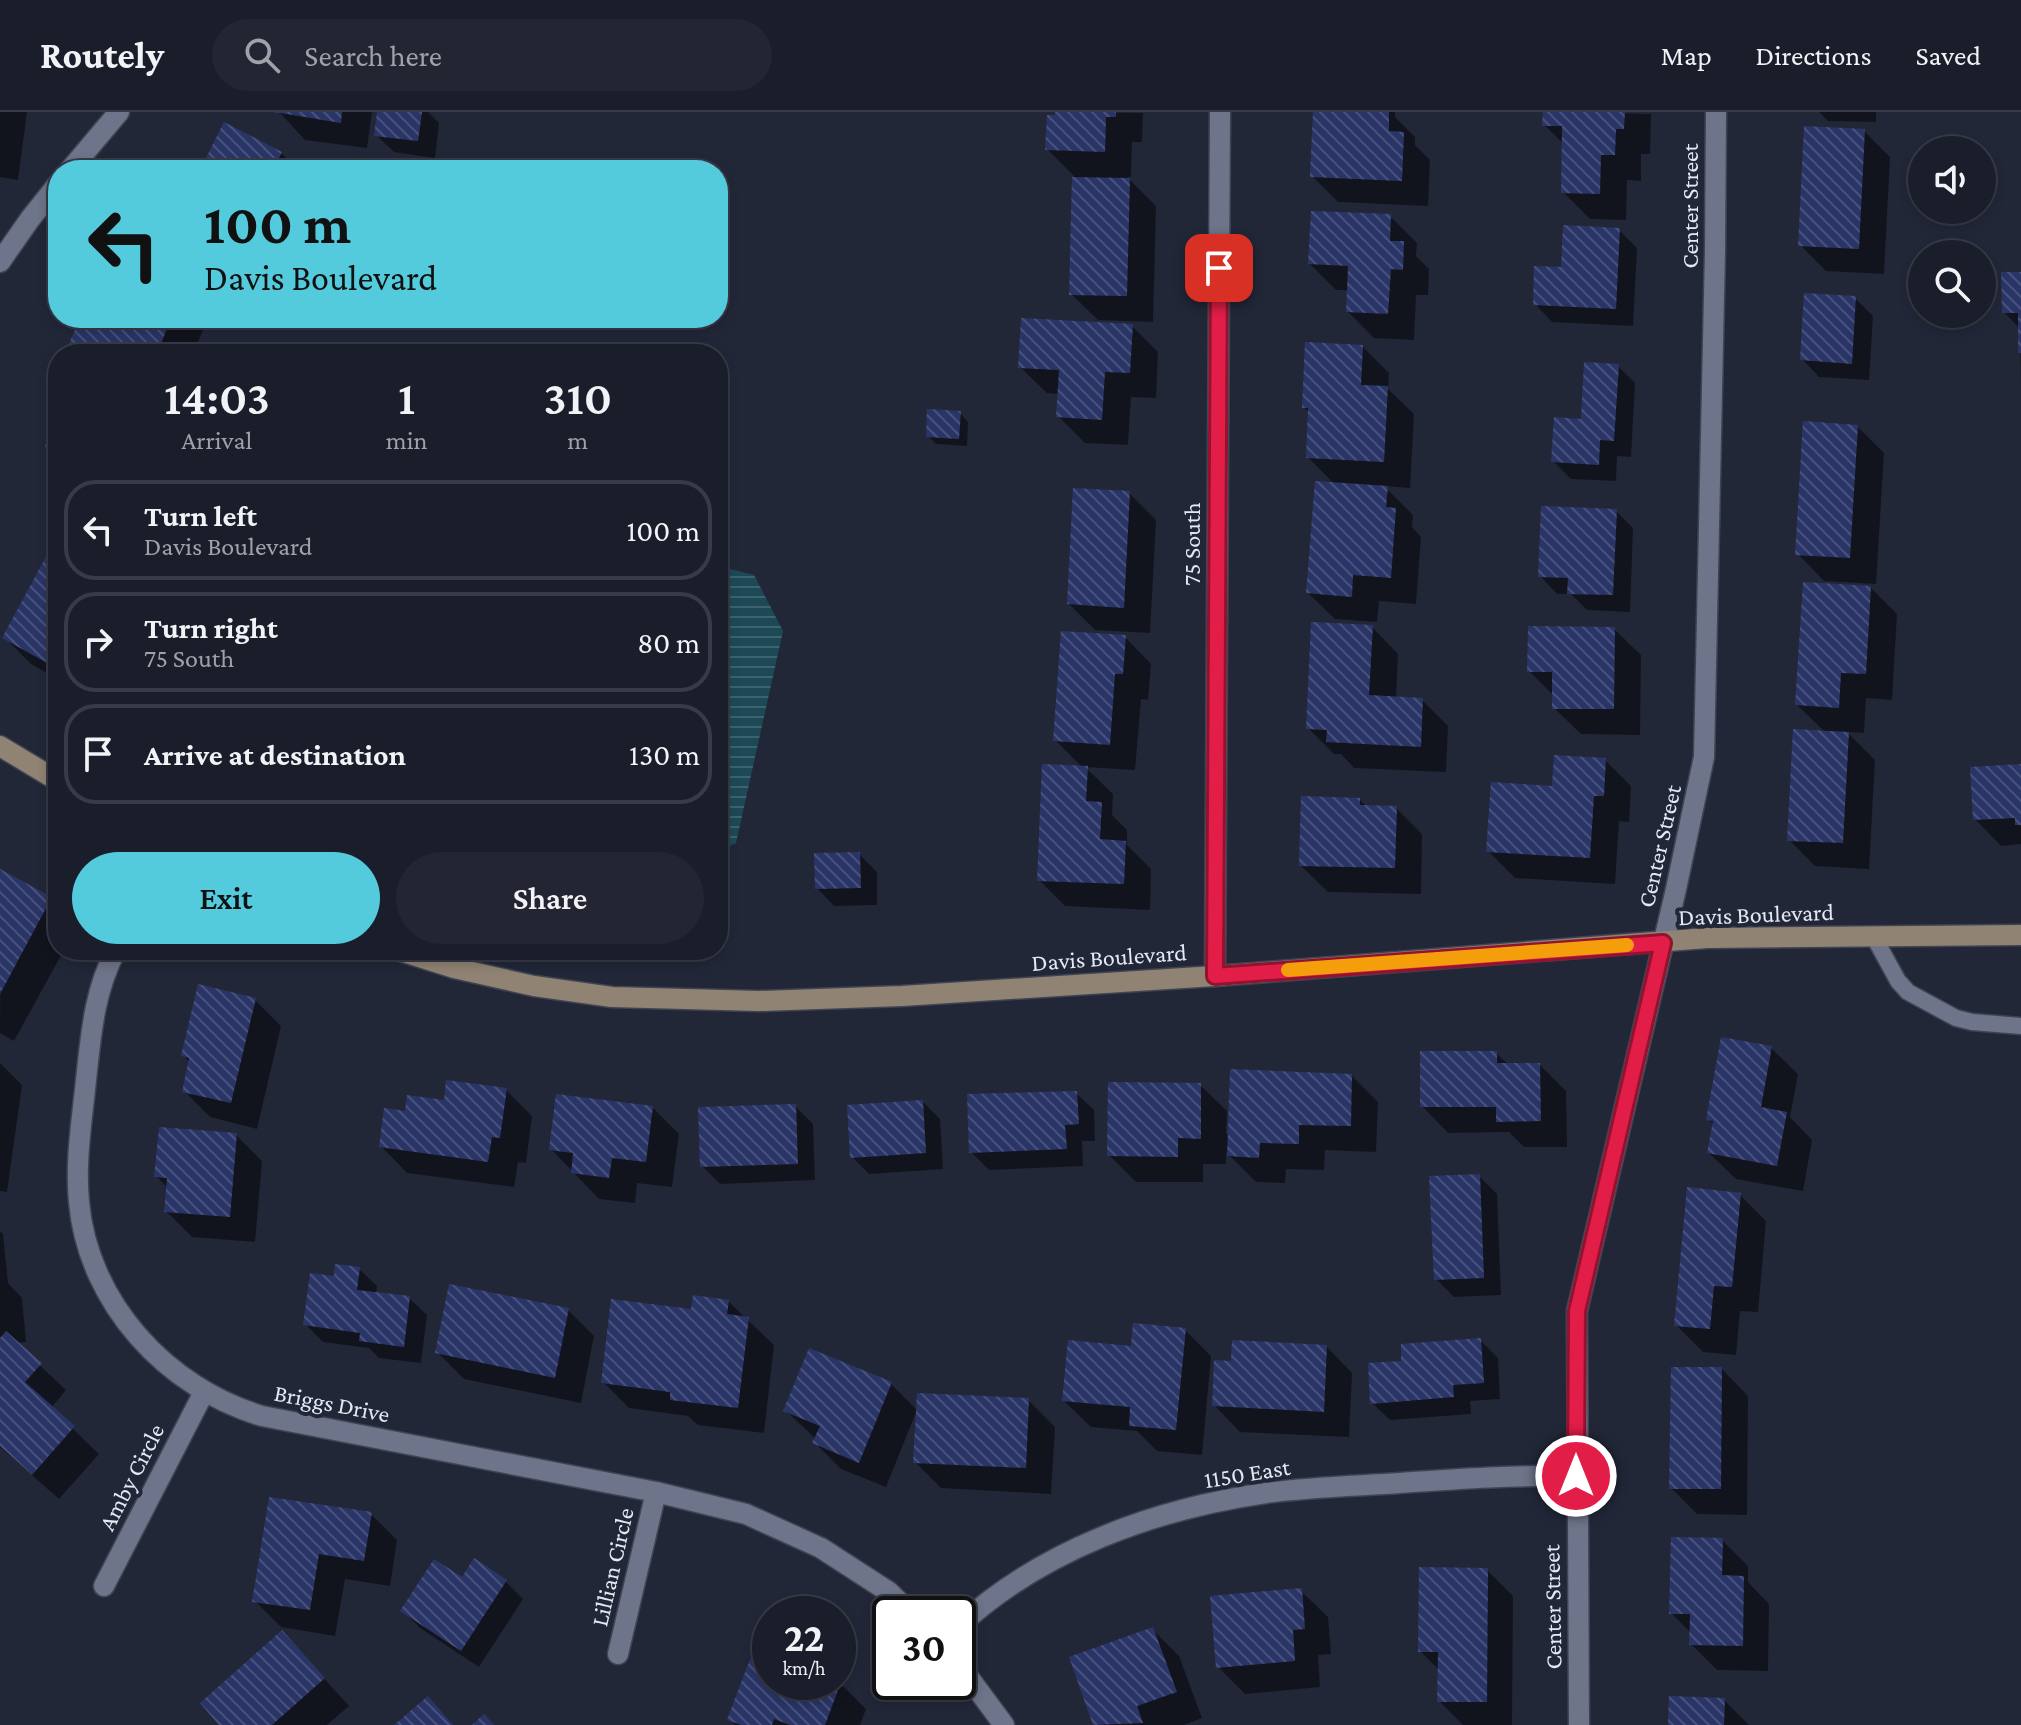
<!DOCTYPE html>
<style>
body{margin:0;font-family:"Crimson Pro",serif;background:#232632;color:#f1f3f6;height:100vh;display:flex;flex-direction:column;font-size:30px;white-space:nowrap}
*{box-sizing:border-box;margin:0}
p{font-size:26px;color:#9fa2a8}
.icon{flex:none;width:44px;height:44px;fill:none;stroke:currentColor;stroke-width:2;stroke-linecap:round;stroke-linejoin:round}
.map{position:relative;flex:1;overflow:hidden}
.details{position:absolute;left:48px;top:232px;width:680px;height:616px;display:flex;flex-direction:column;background:#1a1d2a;border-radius:32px;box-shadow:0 4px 12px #0003,0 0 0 2px #383b47}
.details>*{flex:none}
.banner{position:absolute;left:48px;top:48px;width:680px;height:168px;border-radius:32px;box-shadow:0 4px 12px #0003,0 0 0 2px #383b47;background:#54cadd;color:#111;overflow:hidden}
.fabs{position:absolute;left:1908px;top:24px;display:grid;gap:16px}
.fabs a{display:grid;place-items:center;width:88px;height:88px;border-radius:50%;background:#1a1d2a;box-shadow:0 4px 12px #0003,0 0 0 2px #383b47;font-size:40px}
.speed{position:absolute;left:752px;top:1484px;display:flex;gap:16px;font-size:40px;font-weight:700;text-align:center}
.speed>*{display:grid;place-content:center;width:104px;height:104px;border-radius:50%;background:#1a1d2a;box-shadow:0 4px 12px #0003,0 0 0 2px #383b47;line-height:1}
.speed small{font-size:20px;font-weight:400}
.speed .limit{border:4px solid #111;border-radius:12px;background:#fff;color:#111}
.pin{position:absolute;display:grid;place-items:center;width:68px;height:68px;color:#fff;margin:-34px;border-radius:16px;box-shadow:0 4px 12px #0006}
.me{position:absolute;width:88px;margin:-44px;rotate:0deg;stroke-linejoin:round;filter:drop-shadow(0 0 6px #0008)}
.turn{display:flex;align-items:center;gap:28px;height:168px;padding:0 24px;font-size:36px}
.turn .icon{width:104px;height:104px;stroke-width:2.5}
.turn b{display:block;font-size:56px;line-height:68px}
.eta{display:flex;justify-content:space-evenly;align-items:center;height:136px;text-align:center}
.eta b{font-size:48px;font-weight:600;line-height:56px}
.button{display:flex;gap:16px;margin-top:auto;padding:16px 24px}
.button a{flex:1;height:92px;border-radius:48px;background:#54cadd;color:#111;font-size:32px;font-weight:600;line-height:92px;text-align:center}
.button a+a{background:#232632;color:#f1f3f6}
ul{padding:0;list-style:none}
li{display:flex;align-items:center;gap:24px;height:100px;margin:0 16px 12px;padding:0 8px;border:4px solid #383b47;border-radius:32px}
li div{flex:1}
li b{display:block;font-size:30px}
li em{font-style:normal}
header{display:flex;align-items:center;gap:48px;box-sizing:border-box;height:112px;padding:0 40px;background:#1a1d2a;border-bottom:2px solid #383b47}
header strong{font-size:38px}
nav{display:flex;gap:44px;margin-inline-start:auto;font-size:28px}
.search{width:560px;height:72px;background:#232632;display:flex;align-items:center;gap:20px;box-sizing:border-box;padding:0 28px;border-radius:44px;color:#9fa2a8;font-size:30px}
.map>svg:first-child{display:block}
.water{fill:url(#water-rules)}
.shadow{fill:#0007}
.building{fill:url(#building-back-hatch)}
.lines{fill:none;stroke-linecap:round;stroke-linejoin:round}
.lane-casing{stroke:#404452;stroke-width:19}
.street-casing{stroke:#404452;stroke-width:23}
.secondary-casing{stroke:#404452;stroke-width:23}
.lane{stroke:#6e7489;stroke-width:16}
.street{stroke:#6e7489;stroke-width:20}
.secondary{stroke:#908373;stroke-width:20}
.route-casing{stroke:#92132f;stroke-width:20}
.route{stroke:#e11d48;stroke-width:14}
.slow{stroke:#f59e0b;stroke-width:14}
.labels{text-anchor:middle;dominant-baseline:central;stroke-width:8;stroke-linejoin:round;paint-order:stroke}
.street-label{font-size:24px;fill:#e4e8f3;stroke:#222738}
</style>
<header>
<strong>Routely</strong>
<div class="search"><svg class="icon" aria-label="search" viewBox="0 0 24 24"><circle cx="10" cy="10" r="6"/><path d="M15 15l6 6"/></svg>Search here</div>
<nav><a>Map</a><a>Directions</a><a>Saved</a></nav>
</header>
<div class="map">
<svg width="2021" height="1613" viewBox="0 0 2021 1613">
<defs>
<pattern id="water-rules" width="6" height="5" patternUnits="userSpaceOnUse" patternTransform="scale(2)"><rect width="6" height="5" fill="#1d4956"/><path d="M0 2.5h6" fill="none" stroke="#3e636f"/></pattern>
<pattern id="building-back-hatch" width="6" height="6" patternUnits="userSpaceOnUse" patternTransform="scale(2)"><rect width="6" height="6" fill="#2a3567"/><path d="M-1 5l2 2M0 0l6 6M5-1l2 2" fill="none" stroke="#49527d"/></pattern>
</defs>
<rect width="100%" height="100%" fill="#222738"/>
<path class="water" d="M718,454L754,463L783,519L736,731L718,739Z"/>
<g class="shadow">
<path d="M0,0H27L18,68L0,65Z"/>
<path d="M279,0H372L367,36L305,28Z"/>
<path d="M379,0H428L439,11L435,46L394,40L376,23Z"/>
<path d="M1057,0L1143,1L1142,30H1132L1131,65H1127L1156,94L1153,210L1098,208L1071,182L1074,64L1047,37Z"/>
<path d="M1315,0H1395V5L1415,25V33L1430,48L1428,94L1338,90L1312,64Z"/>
<path d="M1545,0L1651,2L1650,42H1641V69L1627,68L1626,108L1590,107L1563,80L1564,32L1544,13Z"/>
<path d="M1819,0H1876V10L1828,9Z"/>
<path d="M1864,19L1890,45L1884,162L1826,159L1800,133Z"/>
<path d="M281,41L298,58H202Z"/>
<path d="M1390,104L1417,131L1416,144L1429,157L1428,183H1416L1414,228L1374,226L1348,200L1349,178H1336L1310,152Z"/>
<path d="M1619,118L1637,136L1633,214L1552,210L1535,192L1563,158Z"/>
<path d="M2021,162V272L2020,217L2004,200Z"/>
<path d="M1855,186L1873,204L1869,268L1819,265L1802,247Z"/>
<path d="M82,206H208L193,242H69Z"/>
<path d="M1132,214L1158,240L1156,286L1131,285L1128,333L1085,331L1058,304L1060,282L1047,281L1020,255Z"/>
<path d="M1363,235L1389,261L1388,277L1414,302L1410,376L1384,374L1413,403L1412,415L1421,425L1416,492L1379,489L1377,510L1335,507L1308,481L1335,373L1308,345L1310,302L1304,295Z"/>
<path d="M1618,254L1635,271L1631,345L1617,344L1616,369L1571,367L1553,349L1583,309Z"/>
<path d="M58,288V345L47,334Z"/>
<path d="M960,301L968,310L967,334L936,332L928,324Z"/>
<path d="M1857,314L1884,341L1876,472L1824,469L1798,442Z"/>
<path d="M1129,381L1156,408L1150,521L1095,518L1069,492Z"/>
<path d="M1616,399L1633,416L1630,500L1587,498L1571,482H1557L1540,464Z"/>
<path d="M58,432V567L31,552L5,526Z"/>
<path d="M1871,476L1897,502L1892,588L1866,586L1864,621L1847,620L1875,648L1869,757L1815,754L1789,728L1826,621L1797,593Z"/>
<path d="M1372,515L1398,542L1396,587L1422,588L1448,614L1446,660L1354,656L1341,642H1334L1308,616Z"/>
<path d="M1614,517L1641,543L1640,623L1581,622L1554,596V584L1529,559Z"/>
<path d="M1125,525L1151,552L1148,588L1141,587L1135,658L1085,655L1113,682L1112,703L1127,718V733L1151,757L1150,798L1065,794L1039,768L1083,656L1055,628Z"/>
<path d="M1605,648L1631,674L1629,710L1619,709L1615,772L1515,766L1488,739L1553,676Z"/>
<path d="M2021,654V732L2001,734L1975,707Z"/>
<path d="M1360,688L1367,695L1396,696L1422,722L1421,782L1328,780L1301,754Z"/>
<path d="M859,742L877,760V793L834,794L817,776Z"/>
<path d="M1,760L51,787L58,794V838H64L14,929L0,921Z"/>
<path d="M255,888L281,914L257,1017L210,1005L184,979L190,951L183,943Z"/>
<path d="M1771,936L1798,962L1790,1005L1812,1028L1803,1079L1736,1067L1709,1041L1714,1013L1708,1007Z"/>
<path d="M1496,941L1509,953H1540L1566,979L1567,1035H1524L1509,1020L1448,1021L1422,994Z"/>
<path d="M0,951L22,973L7,1080L0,1079Z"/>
<path d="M1352,964L1378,990L1376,1040L1325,1038L1324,1058L1286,1057L1285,1071L1256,1070L1226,1040V1052H1203V1070H1136L1109,1043L1200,973L1227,999L1226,1022H1230Z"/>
<path d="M506,978L532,1004L526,1051L518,1050L514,1075L407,1061L381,1034L445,990Z"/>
<path d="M1076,981L1094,998L1095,1029H1082L1083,1054L989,1058L971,1040Z"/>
<path d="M923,990L940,1007L943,1057L869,1062L852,1045Z"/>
<path d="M795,994L813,1012L815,1068L720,1072L702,1054Z"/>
<path d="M653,996L679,1022L672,1075L637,1071L635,1091L599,1087L551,1037Z"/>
<path d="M236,1023L262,1049L255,1130L192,1125L166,1099L168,1076L156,1064Z"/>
<path d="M1479,1064L1497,1082L1501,1183L1454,1185L1436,1167Z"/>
<path d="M1740,1083L1766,1109L1758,1200L1740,1199L1736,1243L1703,1240L1676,1213Z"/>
<path d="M0,1119L3,1122L8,1171L22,1186L26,1230L16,1231L66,1278L51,1296L99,1342L59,1387L0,1335Z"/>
<path d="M359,1157L377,1174L376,1182L409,1186L427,1203L421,1251L379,1246L369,1236L323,1230L305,1212L335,1167Z"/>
<path d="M728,1189L774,1233L764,1321L698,1313L688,1304L629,1296L603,1270L693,1199Z"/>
<path d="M568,1198L594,1224L581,1291L464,1267L437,1240Z"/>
<path d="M1185,1218L1211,1244L1202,1343L1157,1339L1137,1319L1091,1315L1064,1289L1132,1236Z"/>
<path d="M1480,1228L1498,1246L1500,1287L1470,1289L1471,1302L1390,1308L1372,1291L1404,1251Z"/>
<path d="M1326,1234L1352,1261L1349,1325L1240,1320L1214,1293Z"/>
<path d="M1722,1257L1748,1284L1747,1403L1697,1402L1671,1376Z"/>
<path d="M891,1272L917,1298L886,1375L841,1357L815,1331L816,1327L785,1298Z"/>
<path d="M1028,1288L1055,1315L1051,1382L941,1376L915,1350Z"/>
<path d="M371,1402L397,1428L390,1474L345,1467L335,1524L281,1515L255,1489Z"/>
<path d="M1722,1428L1748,1454V1470L1769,1492L1768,1559L1717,1558L1691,1532V1521L1671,1501Z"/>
<path d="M1487,1458L1513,1484L1512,1613H1463L1439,1589L1440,1559L1420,1539Z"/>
<path d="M462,1467L506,1470L523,1487L479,1555L420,1516L402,1498Z"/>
<path d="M1301,1479L1328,1505L1331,1542L1318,1543L1320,1575L1245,1582L1218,1555Z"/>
<path d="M1153,1518L1179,1544L1202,1606L1184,1613H1095L1071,1547Z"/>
<path d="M282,1520L349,1594L327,1613H222Z"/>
<path d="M770,1556V1570L840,1571L866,1597L860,1613H735L729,1607Z"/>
<path d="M1724,1588L1749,1613H1670Z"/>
</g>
<g class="building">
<path d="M274,0H342L341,11Z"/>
<path d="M377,0H422L418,29L374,24Z"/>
<path d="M1055,0H1116V5H1106L1105,40L1045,38L1047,3H1055Z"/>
<path d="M1313,0H1389V19L1404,20L1402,69L1310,65Z"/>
<path d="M1543,0H1625L1624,17H1616L1615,43H1601L1600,82L1561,81L1562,14H1542Z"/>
<path d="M224,10L282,40L273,58H200Z"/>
<path d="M1804,14L1865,17L1859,137L1798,134Z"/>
<path d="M1072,65L1130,66L1127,184L1069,183Z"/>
<path d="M1311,99L1391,102L1390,129H1404L1403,158L1391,157L1388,202L1346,200L1348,154L1308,152Z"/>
<path d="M1563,113L1620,116L1616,197L1533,193L1534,154L1561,155Z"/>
<path d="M2001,160H2021V241H2018V201H2002Z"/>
<path d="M1804,181L1856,184L1852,252L1800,248Z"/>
<path d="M80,206H171L157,242H69L65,241Z"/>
<path d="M1021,206L1133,212L1130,261L1105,260L1102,308L1056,305L1059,258L1018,256Z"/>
<path d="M1305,230L1363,233L1361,273L1388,274L1384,350L1306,346L1308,296H1302Z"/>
<path d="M1584,250L1619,252L1614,329L1600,328L1599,353L1551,350L1554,305L1581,307Z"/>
<path d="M57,284H58V338L45,335Z"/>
<path d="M927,297L961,299L959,327L926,325Z"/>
<path d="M1803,309L1858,313L1850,446L1795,443Z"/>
<path d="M1315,369L1388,374L1386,395L1396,396L1391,466L1353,463L1352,485L1306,481Z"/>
<path d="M1073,376L1130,379L1124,496L1067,492Z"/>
<path d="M1541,394L1617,397L1613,483L1567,482L1568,466L1538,465Z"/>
<path d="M55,428L58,430V557L2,526Z"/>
<path d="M1803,470L1871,474L1866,562L1841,561L1839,596L1795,593Z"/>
<path d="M1311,510L1373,513L1369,583L1423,586L1421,635L1326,630L1327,618L1306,617Z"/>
<path d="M1528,514L1615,515L1614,597H1552V560H1527Z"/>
<path d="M1061,519L1126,523L1123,562H1115L1110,633L1053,629Z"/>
<path d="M1793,617L1849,620L1843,731L1787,729Z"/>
<path d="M1554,643L1606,646L1604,684H1594L1590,746L1486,740L1491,670L1552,674Z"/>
<path d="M1042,652L1088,654L1086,689L1102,690L1100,727L1126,729L1124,772L1037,769Z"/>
<path d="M2021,652V713H2015V706L1973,708L1970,655Z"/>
<path d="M1301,684L1360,686V693L1397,694L1395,756L1299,754Z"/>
<path d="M860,740L861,776L815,777L814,741Z"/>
<path d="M0,757L52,785L0,882Z"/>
<path d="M198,872L256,886L231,991L182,980L189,946L181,944Z"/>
<path d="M1721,925L1772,934L1761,995L1787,1000L1777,1054L1707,1041L1713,1009L1706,1008Z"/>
<path d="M1420,939H1497V951H1540L1541,1009L1496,1010V995H1420Z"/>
<path d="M1230,957L1352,962L1351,1014L1299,1013V1032L1260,1031L1259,1046L1227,1044Z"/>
<path d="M446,968L507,976L500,1026L492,1025L488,1050L379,1035L384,996L405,999L407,983L444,988Z"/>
<path d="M1108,970L1201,971V1027L1178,1026V1045L1107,1044Z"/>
<path d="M1077,979L1079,1012L1065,1013L1067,1037L969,1041L967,982Z"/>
<path d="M556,982L653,994L646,1050L612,1046L609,1066L571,1061L573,1041L549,1038Z"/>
<path d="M923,988L926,1041L850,1046L847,993Z"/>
<path d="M796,992L798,1052L700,1055L698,995Z"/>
<path d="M159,1015L237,1021L230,1105L164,1100L167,1066L154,1065Z"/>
<path d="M1480,1062L1484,1166L1434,1168L1429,1064Z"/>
<path d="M1687,1075L1741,1081L1732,1175L1714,1174L1710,1217L1674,1214Z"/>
<path d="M335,1152L360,1155L357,1178L410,1184L404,1235L359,1229L360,1221L303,1213L310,1161L334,1164Z"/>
<path d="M449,1172L569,1196L555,1266L435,1241Z"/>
<path d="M693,1183L729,1188L727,1202L749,1205L738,1296L670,1288V1280L601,1271L611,1187L691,1197Z"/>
<path d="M1133,1211L1186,1216L1176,1318L1129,1314L1130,1295L1062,1289L1068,1228L1131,1234Z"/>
<path d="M6,1219L42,1251L25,1270L75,1314L32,1363L0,1334V1226Z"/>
<path d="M1481,1226L1484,1271L1453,1273L1454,1285L1370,1292L1368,1251L1401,1249V1232Z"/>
<path d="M1232,1228L1327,1233L1324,1300L1212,1294L1214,1248L1231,1249Z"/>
<path d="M809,1236L892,1270L859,1351L812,1331L820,1314L783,1299Z"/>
<path d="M1671,1255H1722L1721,1377H1669Z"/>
<path d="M917,1281L1029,1286L1026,1356L913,1351Z"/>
<path d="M269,1385L372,1400L364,1449L319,1442L310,1498L252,1490Z"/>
<path d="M1671,1425L1723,1426L1722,1463L1744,1464L1743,1534L1689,1533L1690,1502H1669Z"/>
<path d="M474,1446L507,1468L461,1539L400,1499L434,1447L462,1465Z"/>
<path d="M1419,1455L1488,1456L1487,1590H1437L1438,1540H1418Z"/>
<path d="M1302,1476L1305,1517L1293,1518L1295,1549L1216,1556L1210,1484Z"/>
<path d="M1153,1515L1177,1580L1137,1594L1143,1611L1093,1613L1069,1545Z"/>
<path d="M282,1518L325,1566L272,1613H219L200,1591Z"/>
<path d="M750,1547L770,1554V1570H841L825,1613H790L774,1607L772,1613H741L727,1608Z"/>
<path d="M428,1584L453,1613H394Z"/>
<path d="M1669,1584L1725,1586L1724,1613H1668Z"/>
<path d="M484,1602L494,1613H472Z"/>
</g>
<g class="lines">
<g class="lane-casing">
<path id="lane" d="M1874,825L1898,869L1908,880L1956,906L1972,910L2021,914"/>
</g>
<g class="street-casing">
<g id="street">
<path d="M70,58L119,0"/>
<path d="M0,150L30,107L58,72"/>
<path d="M116,838C94,879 91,923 86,968C82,1008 75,1049 79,1090C88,1191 167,1276 262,1304L656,1380L746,1402L821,1436L889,1480L912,1502"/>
<path d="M1215,864L1220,0"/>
<path d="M104,1474L204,1280"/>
<path d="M958,1515C1041,1438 1155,1397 1266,1381C1310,1375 1355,1374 1400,1371C1459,1367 1517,1363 1576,1364"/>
<path d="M618,1542L656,1380"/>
<path d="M958,1551L1004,1613"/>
<path d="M1579,1613L1577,1199L1676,777L1704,645L1715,139L1716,0"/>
</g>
</g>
<g class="secondary-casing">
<g id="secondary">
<path d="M0,634L58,669"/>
<path d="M397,838L454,856L534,874L612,885L759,889L902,884L1215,864L1707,826L2021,823"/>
</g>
</g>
<use href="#lane" class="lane"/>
<use href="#street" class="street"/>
<use href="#secondary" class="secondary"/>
</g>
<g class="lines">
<g class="route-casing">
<path id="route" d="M1219,156L1215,864L1663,831L1577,1199L1576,1364"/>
</g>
<use href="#route" class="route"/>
<path class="slow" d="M1288,858L1627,833"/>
</g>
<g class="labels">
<g class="street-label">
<text transform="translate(1689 94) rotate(-90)">Center Street</text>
<text transform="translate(1191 432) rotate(-90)">75 South</text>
<text transform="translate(1659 734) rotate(-77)">Center Street</text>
<text transform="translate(1756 802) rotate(-2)">Davis Boulevard</text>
<text transform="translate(1109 845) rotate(-4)">Davis Boulevard</text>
<text transform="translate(332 1291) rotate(11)">Briggs Drive</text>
<text transform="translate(1247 1361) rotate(-9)">1150 East</text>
<text transform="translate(131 1365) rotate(-63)">Amby Circle</text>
<text transform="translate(612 1455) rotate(-77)">Lillian Circle</text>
<text transform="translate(1552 1495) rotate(-91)">Center Street</text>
</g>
</g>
</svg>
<div class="fabs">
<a><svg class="icon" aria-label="sound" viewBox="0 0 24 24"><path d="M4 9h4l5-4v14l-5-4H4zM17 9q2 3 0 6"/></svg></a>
<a><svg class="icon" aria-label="search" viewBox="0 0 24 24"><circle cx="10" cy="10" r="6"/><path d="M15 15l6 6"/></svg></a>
</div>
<div class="speed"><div>22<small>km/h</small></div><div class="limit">30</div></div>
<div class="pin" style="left:1219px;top:156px;background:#d93025"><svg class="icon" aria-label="arrive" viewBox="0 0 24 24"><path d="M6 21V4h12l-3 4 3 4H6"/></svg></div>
<svg class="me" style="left:1576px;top:1364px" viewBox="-20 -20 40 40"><circle r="17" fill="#e11d48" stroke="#fff" stroke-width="3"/><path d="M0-11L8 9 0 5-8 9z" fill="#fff"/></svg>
<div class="banner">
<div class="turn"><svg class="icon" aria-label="left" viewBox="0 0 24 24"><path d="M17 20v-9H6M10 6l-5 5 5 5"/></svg><div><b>100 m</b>Davis Boulevard</div></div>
</div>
<section class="details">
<div class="eta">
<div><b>14:03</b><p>Arrival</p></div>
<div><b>1</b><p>min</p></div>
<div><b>310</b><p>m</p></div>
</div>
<ul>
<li><svg class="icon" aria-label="left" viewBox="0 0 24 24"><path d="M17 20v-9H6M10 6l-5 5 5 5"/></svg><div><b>Turn left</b><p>Davis Boulevard</p></div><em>100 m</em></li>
<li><svg class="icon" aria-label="right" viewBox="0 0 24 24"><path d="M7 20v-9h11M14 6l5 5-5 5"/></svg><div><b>Turn right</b><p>75 South</p></div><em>80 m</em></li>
<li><svg class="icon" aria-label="arrive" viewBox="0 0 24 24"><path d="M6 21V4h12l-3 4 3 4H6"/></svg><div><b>Arrive at destination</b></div><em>130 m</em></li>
</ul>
<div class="button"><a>Exit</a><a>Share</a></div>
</section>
</div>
